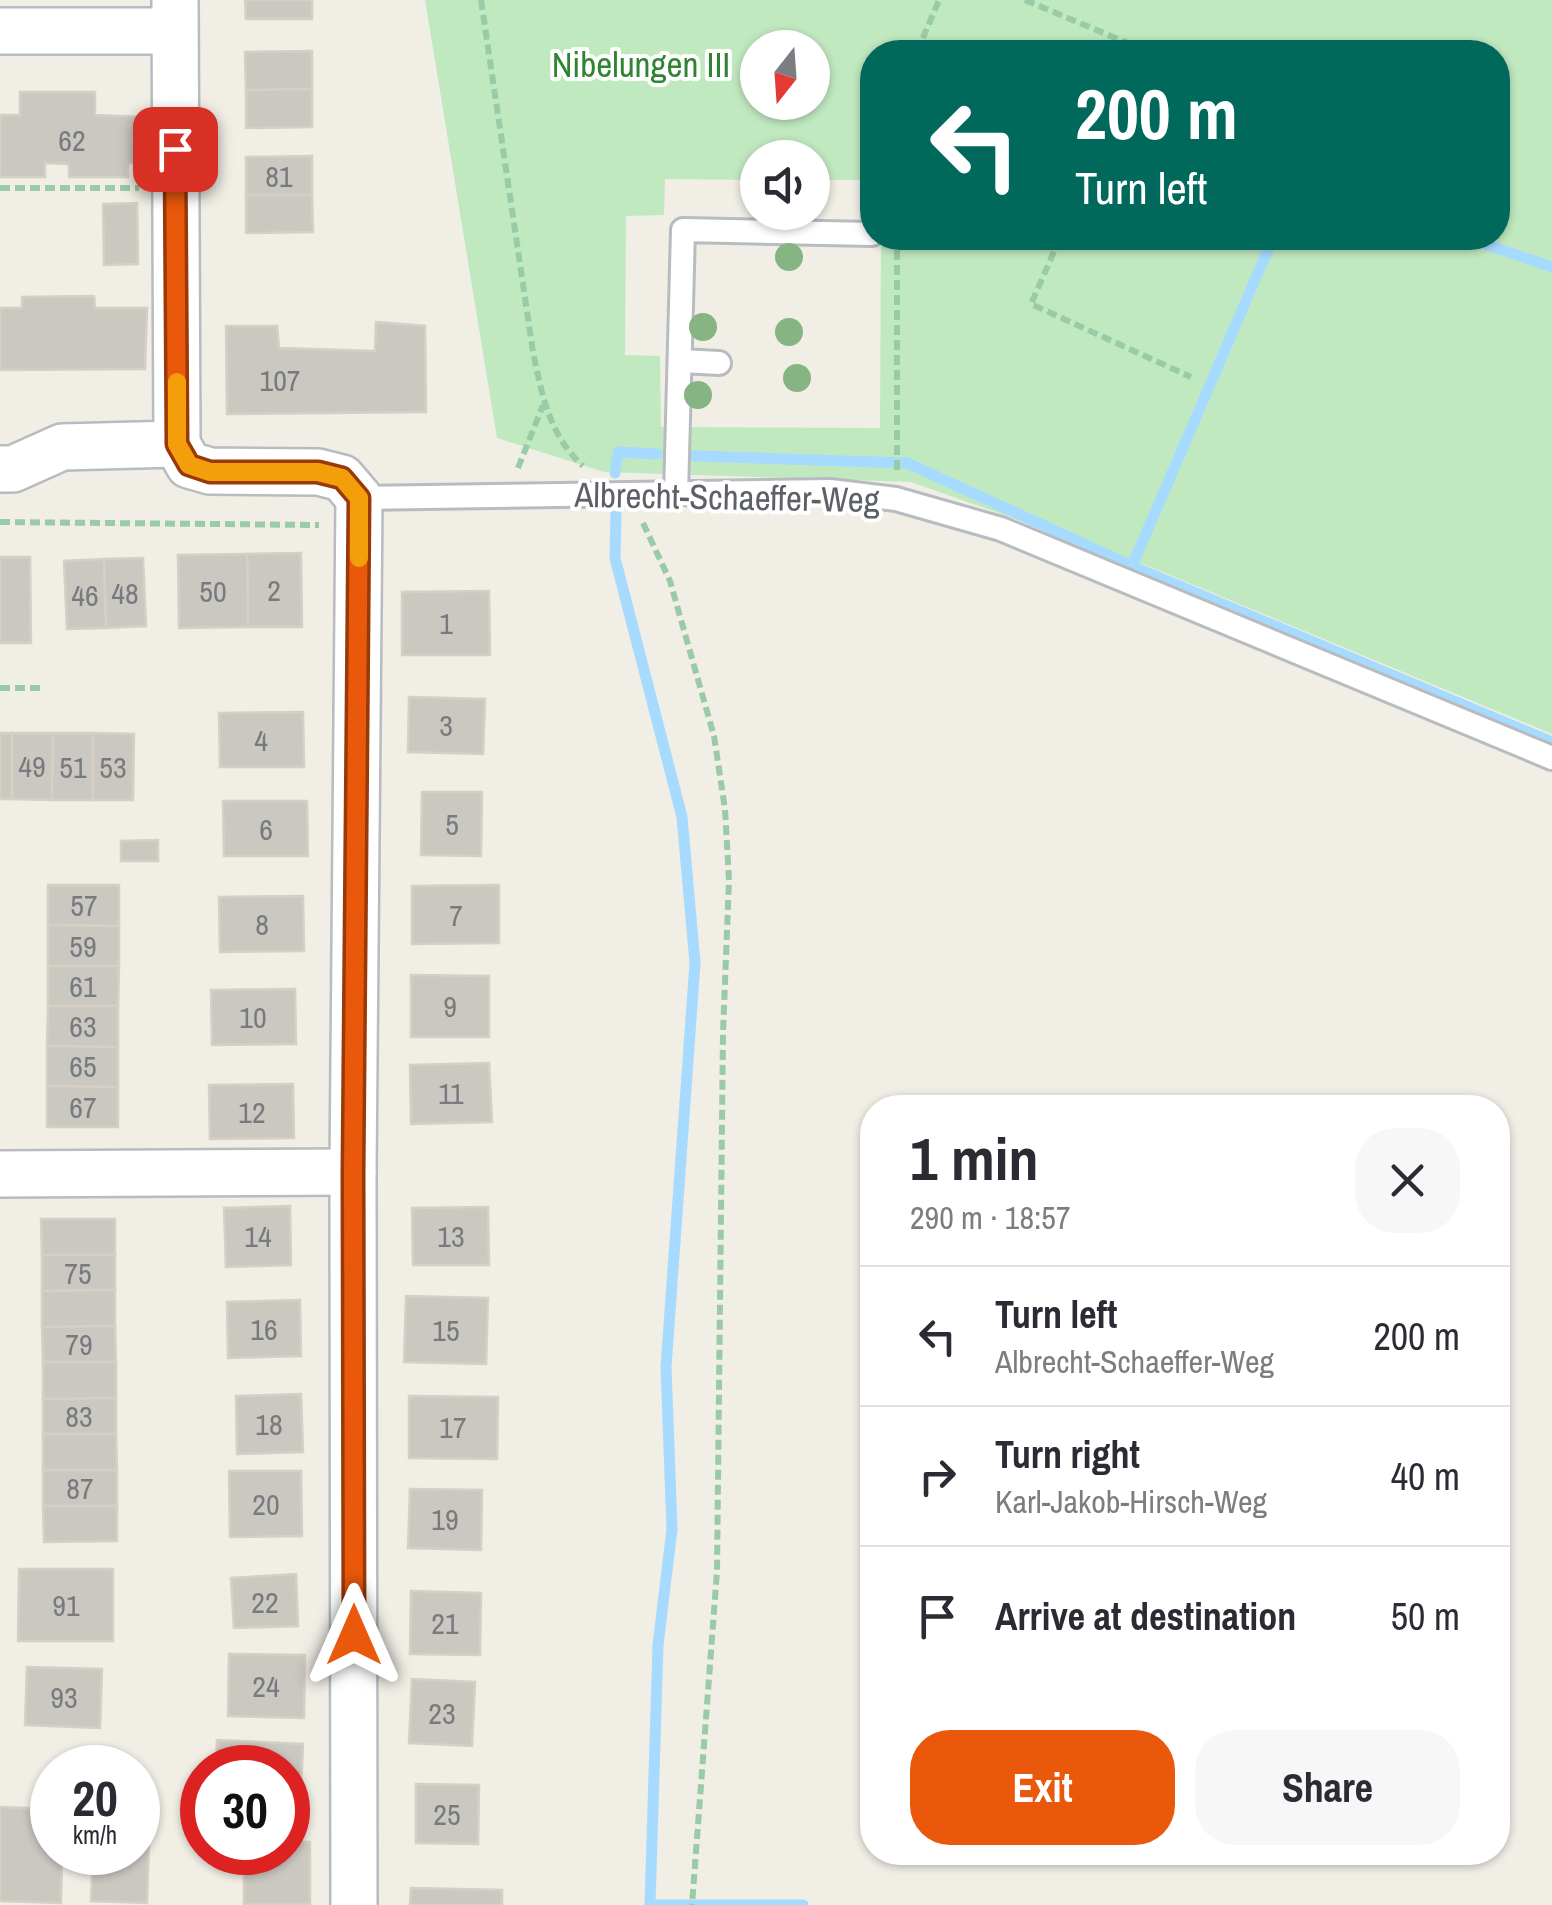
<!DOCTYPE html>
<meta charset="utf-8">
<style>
body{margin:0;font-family:"Archivo Narrow",sans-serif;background:#f7f7f7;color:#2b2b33;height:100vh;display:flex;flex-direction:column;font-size:38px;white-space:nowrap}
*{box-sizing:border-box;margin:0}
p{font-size:32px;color:#7c7c81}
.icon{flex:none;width:55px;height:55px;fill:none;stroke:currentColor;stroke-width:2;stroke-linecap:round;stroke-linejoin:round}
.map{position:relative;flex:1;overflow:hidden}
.panel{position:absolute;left:860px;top:1095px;width:650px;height:770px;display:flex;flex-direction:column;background:#fff;border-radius:40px;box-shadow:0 2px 8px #0004}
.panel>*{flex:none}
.hud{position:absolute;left:860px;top:40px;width:650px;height:210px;border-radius:40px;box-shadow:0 2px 8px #0004;background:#00695c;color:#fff;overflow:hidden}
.needle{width:65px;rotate:197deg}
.buttons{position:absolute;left:740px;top:30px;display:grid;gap:20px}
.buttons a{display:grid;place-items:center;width:90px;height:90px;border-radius:50%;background:#fff;box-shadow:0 2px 8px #0004;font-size:50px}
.speed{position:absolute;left:30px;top:1745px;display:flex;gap:20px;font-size:50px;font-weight:700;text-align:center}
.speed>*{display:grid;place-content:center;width:130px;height:130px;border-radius:50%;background:#fff;box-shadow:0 2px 8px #0004;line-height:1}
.speed small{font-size:25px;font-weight:400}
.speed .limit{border:15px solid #d22;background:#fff;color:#111}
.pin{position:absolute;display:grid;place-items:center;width:85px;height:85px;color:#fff;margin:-42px;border-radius:20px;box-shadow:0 5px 15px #0006}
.me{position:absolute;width:110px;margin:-55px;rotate:0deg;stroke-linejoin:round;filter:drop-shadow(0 0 8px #0008)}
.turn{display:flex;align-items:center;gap:35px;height:210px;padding:0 50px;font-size:45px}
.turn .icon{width:130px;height:130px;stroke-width:2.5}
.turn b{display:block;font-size:70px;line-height:85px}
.round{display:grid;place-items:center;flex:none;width:105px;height:105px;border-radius:40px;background:#f7f7f7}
.overview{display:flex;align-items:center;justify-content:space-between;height:170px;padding:0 50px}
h1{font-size:60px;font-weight:700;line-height:75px}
.button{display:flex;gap:20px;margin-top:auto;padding:20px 50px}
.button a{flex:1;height:115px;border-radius:40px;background:#ea580c;color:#fff;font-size:40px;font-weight:700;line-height:115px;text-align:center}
.button a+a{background:#f7f7f7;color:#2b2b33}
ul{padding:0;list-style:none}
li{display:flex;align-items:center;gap:30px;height:140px;padding:0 50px;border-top:2px solid #e1e1e2}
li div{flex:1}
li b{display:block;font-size:38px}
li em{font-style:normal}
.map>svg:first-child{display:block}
.green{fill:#c1e9c0;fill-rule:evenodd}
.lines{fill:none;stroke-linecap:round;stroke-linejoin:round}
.stream{stroke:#a7daff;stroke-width:11}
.building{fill:#cbc8c2;stroke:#d6cfc3;stroke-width:2.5}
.lane-casing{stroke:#b8bbc0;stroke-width:28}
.street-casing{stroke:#b8bbc0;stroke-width:50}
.path{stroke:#98cba6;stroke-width:6;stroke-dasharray:10 5;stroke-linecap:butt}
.lane{stroke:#fff;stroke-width:22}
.street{stroke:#fff;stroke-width:45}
.tree{fill:#86b482}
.route-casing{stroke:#983908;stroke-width:25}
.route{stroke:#ea580c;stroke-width:18}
.slow{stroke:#f59e0b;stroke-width:18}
.labels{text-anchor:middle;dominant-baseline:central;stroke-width:8;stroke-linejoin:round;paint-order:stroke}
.number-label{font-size:30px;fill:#787b7e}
.park-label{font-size:35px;fill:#2f8431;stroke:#fff}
.street-label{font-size:35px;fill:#5d6167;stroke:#fff}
</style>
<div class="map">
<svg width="1552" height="1905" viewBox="0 0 1552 1905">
<rect width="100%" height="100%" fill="#f0eee5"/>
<path class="green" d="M425,0H1552V734L1148,566L911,482L604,472L497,438ZM758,48H812V102H758ZM872,52H1498V238H881L880,428L661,427L660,356L625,355L626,216L664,215L665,179L757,180L758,158H812L813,180H872Z"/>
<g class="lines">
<g class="stream">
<path d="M1467,238L1552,267"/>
<path d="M695,456L907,463L1132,566L1273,238"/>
<path d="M615,473L618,452L657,454"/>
<path d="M616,510L615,558L682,817L695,963L666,1367L672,1529L658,1645L650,1904"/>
<path d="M1132,566L1552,742"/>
<path d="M650,1905H803"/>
</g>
</g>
<g class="building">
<path d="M245,0H312V19H246Z"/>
<path d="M312,51V89L246,90L245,52Z"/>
<path d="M312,89V127L246,128V90Z"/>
<path d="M20,92H95V115L145,117V163H128V177H69V164L45,163V177H0V115H20Z"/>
<path d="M312,156V195H246V157Z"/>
<path d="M246,195H312L313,232L246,233Z"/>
<path d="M137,203L138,264L104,265L103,204Z"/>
<path d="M94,296L95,308H147L145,369L0,370V308H22V297Z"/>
<path d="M376,322L425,326L426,412L227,414L226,326H277L279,348L375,351Z"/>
<path d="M301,553L302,627H248L247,554Z"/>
<path d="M247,554L248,627L179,628L178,555Z"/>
<path d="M0,557H30L31,643H0Z"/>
<path d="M143,558L146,626L106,628L104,559Z"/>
<path d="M104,559L106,628L67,629L64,561Z"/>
<path d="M489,591L490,655H402V592Z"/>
<path d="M409,697L485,699L483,754L408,752Z"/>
<path d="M303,712L304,767H220L219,713Z"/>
<rect x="0" y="733" width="12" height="66"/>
<path d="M12,733H53L52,800L12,799Z"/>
<path d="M53,733H93V800H52Z"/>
<path d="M93,733L134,734L133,800H93Z"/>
<path d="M422,792H482L481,856L421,855Z"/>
<path d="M223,801H307L308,856H224Z"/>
<path d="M158,840V861H121V841Z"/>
<path d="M48,885H119V926L48,925Z"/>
<path d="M499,885V943L412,944V886Z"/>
<path d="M303,896L304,951L220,952L219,897Z"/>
<path d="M48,925L119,926V966H48Z"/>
<path d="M48,966H119L118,1006H48Z"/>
<path d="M411,975L489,976V1037H411Z"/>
<path d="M295,989L296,1044L212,1045L211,990Z"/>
<path d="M48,1006H118V1047L47,1046Z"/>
<path d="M47,1046L118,1047V1087L47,1086Z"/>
<path d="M489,1063L492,1122L411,1124L410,1065Z"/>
<path d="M293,1084L294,1138L210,1139L209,1085Z"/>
<path d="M47,1086L118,1087V1127H47Z"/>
<path d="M290,1206L291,1265L226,1267L224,1208Z"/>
<path d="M488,1207L489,1265H413L412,1208Z"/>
<path d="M41,1219H115V1255H42Z"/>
<path d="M42,1255H115V1290L42,1291Z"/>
<path d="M115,1290V1326L42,1327V1291Z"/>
<path d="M406,1296L488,1298L486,1364L404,1362Z"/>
<path d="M300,1300L301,1356L228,1358L227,1302Z"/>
<path d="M115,1326L116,1362H43L42,1327Z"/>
<path d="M43,1362H116V1398L43,1399Z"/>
<path d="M301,1394L303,1452L237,1454L236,1396Z"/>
<path d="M409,1396L498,1397L497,1459L409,1458Z"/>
<path d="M116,1398V1434H43V1399Z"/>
<path d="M43,1434H116L117,1470H43Z"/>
<rect x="43" y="1470" width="74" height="36"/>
<path d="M229,1471H301L302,1536L230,1537Z"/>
<path d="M410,1489L482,1490L481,1550L408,1548Z"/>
<path d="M43,1506H117V1541L44,1542Z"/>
<path d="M19,1569H113V1641H18Z"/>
<path d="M296,1574L298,1626L234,1628L231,1578Z"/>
<path d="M411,1591L481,1593L480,1655L410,1654Z"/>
<path d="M229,1654L305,1655L304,1718L228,1716Z"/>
<path d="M27,1667L102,1669L100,1728L25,1725Z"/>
<path d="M412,1679L475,1682L472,1746L409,1743Z"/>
<path d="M217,1740L303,1744L300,1809H288V1768H216Z"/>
<path d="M416,1784L479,1785L478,1844L416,1843Z"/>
<path d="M0,1807L52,1809V1852H62L61,1903L0,1901Z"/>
<path d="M138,1838L149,1839L147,1903L91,1901L93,1852H138Z"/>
<path d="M288,1842H310V1904H244V1852H288Z"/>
<path d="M411,1888L502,1890V1905H410Z"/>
</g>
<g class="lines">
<g class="lane-casing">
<g id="lane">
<path d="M681,361L719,363"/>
<path d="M676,494L683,230L872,234"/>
<path d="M359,498L830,491L896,499L1001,529L1552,758"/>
</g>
</g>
<g class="street-casing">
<g id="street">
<path d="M175,0L177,444L189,465L210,471L318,472L342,478L359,498L353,1172L354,1905"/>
<path d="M0,31H174"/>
<path d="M0,469H13L62,447L177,444"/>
<path d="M0,1174L353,1172"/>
</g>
</g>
<g class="path">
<path d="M481,0L533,352C542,395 549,435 583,466"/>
<path d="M1025,0L1149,52"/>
<path d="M917,52L939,0"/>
<path d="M0,188H139"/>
<path d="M1060,238L1031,304L1191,377"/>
<path d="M897,250V473"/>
<path d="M518,468L543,405"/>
<path d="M0,522L319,525"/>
<path d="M643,523L670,581L714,736L725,809L729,880L723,1033L717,1571L692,1905"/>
<path d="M0,688H44"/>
</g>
<use href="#lane" class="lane"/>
<use href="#street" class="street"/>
</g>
<g class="tree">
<circle cx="789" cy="257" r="14"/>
<circle cx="703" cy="327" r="14"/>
<circle cx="789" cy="332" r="14"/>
<circle cx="797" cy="378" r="14"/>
<circle cx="698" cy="395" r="14"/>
</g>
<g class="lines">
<g class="route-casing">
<path id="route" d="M175,149L177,444L189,465L210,472H318L342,478L359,498L353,1172L354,1635"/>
</g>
<use href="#route" class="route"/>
<path class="slow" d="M177,382V444L189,465L210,472H318L342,478L359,498V558"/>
</g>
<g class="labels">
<g class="number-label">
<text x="72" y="140">62</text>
<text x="279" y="176">81</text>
<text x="280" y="380">107</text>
<text x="274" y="590">2</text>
<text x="213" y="591">50</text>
<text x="125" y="593">48</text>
<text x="85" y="595">46</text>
<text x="446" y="623">1</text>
<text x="446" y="725">3</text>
<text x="261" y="740">4</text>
<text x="32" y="766">49</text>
<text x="73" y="767">51</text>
<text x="113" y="767">53</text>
<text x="452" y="824">5</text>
<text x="266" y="829">6</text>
<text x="84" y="905">57</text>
<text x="456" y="915">7</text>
<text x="262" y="924">8</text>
<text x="83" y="946">59</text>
<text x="83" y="986">61</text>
<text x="450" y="1006">9</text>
<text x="253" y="1017">10</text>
<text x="83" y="1026">63</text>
<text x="83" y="1066">65</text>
<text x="451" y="1093">11</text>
<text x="83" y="1107">67</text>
<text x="252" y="1112">12</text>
<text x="258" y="1236">14</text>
<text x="451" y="1236">13</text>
<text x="78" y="1273">75</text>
<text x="264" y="1329">16</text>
<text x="446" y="1330">15</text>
<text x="79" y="1344">79</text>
<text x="79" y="1416">83</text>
<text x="269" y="1424">18</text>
<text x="453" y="1427">17</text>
<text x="80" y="1488">87</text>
<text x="266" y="1504">20</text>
<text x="445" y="1519">19</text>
<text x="265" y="1602">22</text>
<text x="66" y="1605">91</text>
<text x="445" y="1623">21</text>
<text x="266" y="1686">24</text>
<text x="64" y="1697">93</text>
<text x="442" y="1713">23</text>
<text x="447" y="1814">25</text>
</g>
<g class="park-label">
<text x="641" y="64">Nibelungen III</text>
</g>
<g class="street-label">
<text transform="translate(727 497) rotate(1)">Albrecht-Schaeffer-Weg</text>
</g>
</g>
</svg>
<div class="buttons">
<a><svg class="needle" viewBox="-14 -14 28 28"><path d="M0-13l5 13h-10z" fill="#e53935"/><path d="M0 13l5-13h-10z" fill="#7c7c81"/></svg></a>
<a><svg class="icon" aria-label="sound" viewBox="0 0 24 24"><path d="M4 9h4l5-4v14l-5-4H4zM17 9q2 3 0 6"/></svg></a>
</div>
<div class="speed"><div>20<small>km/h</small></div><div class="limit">30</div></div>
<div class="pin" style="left:175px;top:149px;background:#d93025"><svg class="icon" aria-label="arrive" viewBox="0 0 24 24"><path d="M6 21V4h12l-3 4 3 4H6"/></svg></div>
<svg class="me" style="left:354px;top:1635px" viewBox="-20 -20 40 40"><path d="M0-17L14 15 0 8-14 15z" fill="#ea580c" stroke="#fff" stroke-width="4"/></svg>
<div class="hud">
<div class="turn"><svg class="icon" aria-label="left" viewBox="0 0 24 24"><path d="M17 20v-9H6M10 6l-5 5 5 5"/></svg><div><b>200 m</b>Turn left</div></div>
</div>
<section class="panel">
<div class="overview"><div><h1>1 min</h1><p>290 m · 18:57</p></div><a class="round"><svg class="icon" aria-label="close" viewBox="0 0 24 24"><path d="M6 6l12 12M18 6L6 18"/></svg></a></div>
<ul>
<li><svg class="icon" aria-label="left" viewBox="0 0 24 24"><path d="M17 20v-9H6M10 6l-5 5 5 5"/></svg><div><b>Turn left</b><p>Albrecht-Schaeffer-Weg</p></div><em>200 m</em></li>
<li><svg class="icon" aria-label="right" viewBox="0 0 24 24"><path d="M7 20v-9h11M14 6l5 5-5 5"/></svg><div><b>Turn right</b><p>Karl-Jakob-Hirsch-Weg</p></div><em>40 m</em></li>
<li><svg class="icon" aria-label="arrive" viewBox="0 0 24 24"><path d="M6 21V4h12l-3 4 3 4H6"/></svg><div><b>Arrive at destination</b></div><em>50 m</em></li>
</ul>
<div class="button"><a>Exit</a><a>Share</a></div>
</section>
</div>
